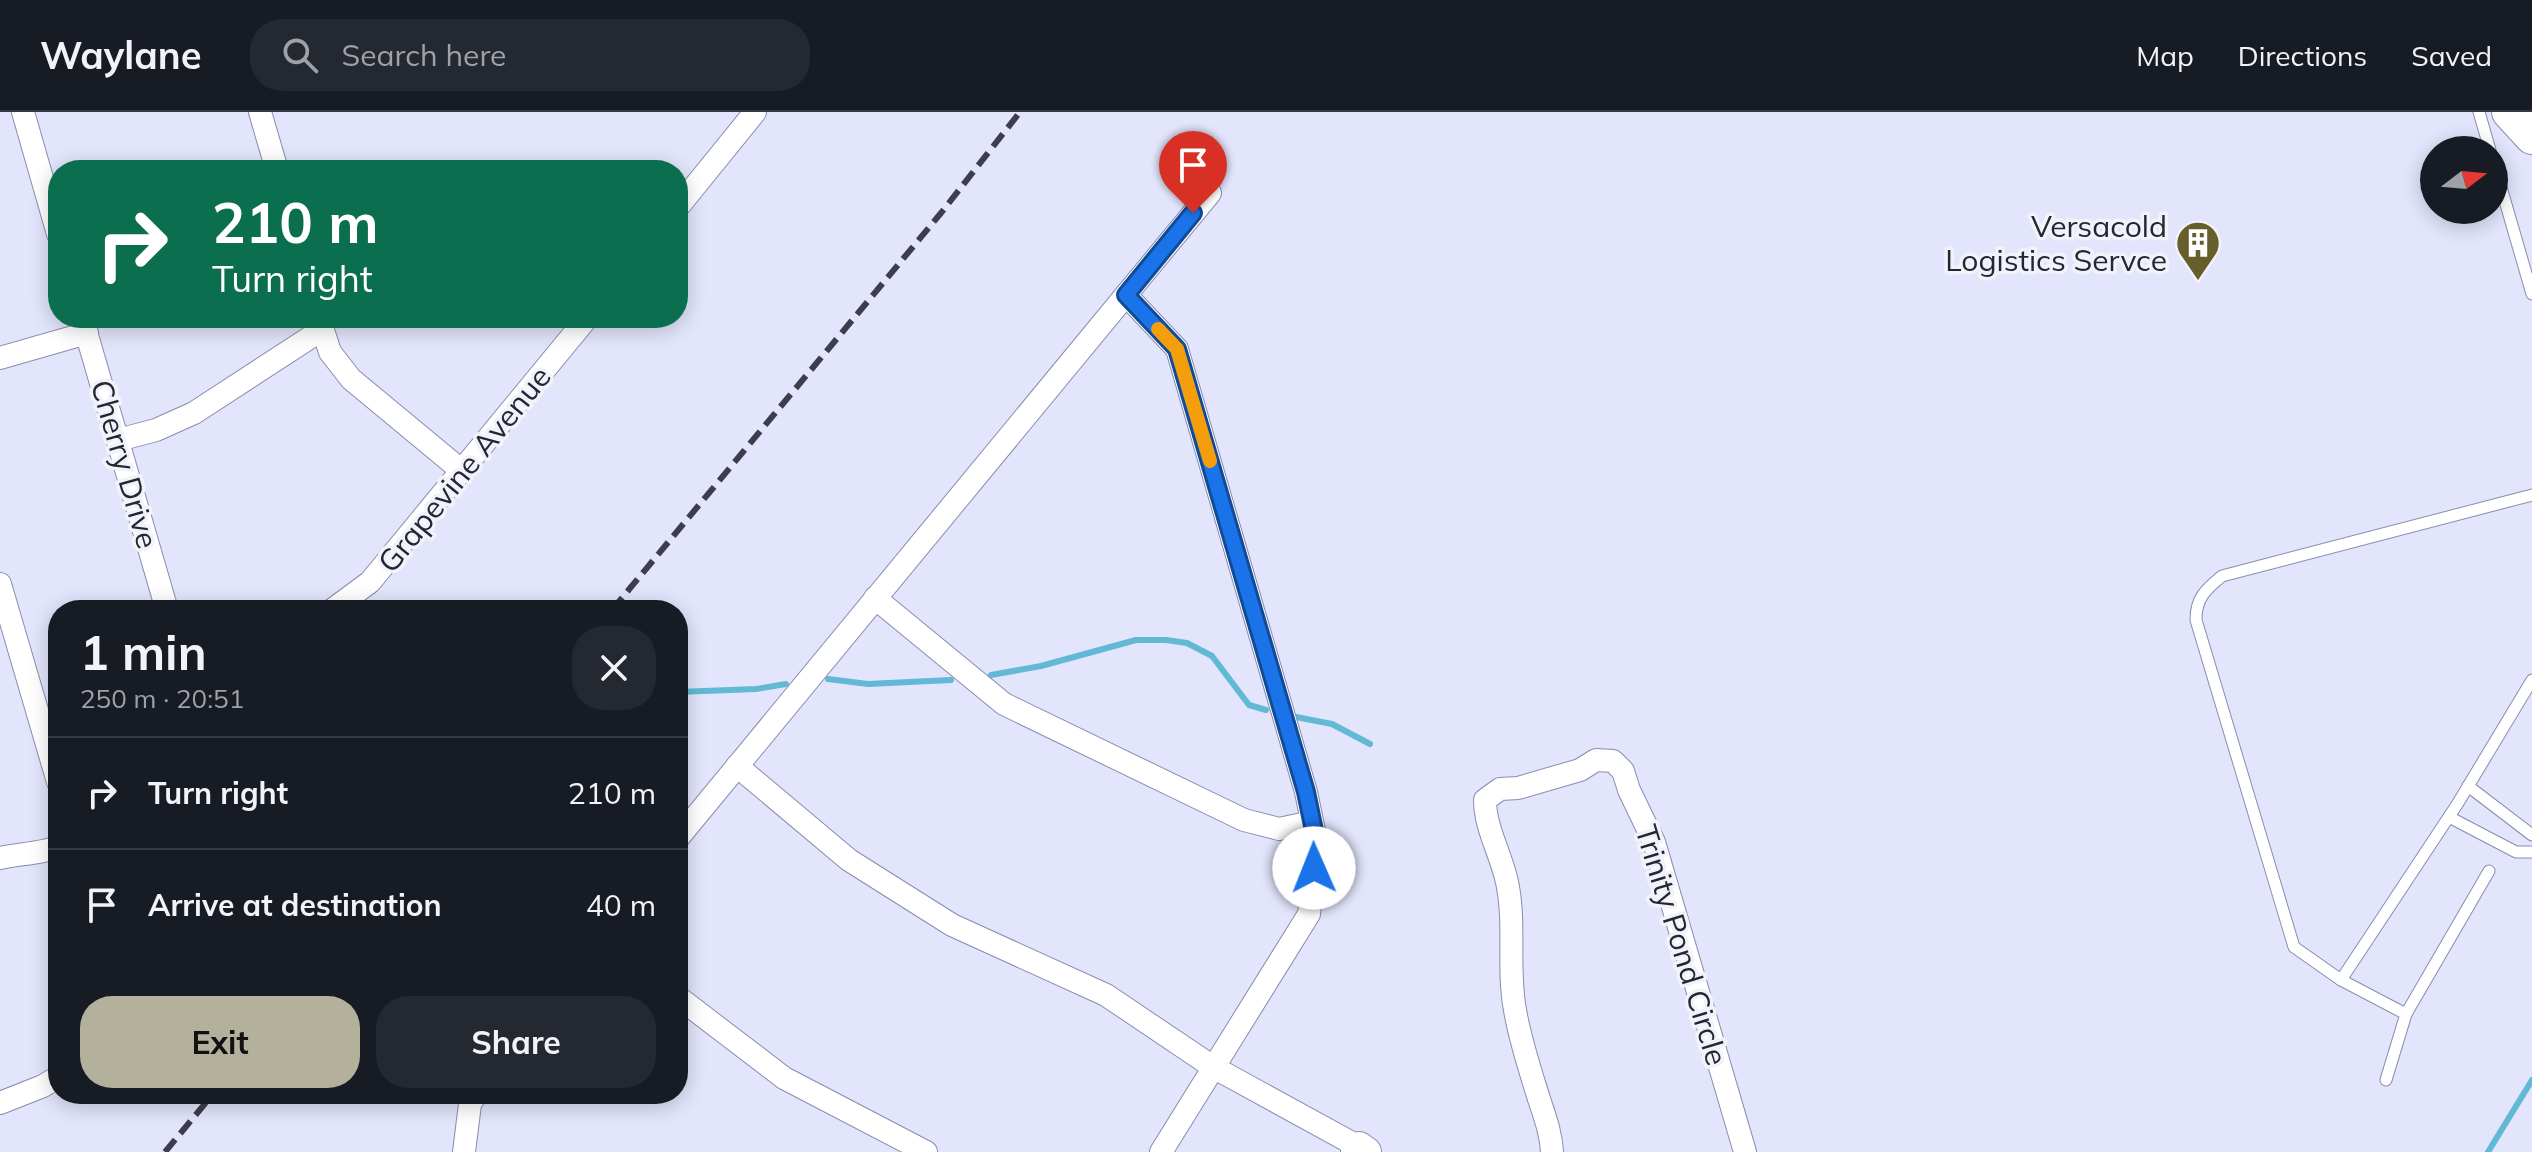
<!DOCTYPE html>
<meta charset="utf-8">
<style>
body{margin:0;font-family:Mulish,sans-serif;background:#242831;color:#f1f3f6;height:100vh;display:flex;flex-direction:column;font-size:30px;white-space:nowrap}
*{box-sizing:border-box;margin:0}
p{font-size:26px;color:#9ea1a6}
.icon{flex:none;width:44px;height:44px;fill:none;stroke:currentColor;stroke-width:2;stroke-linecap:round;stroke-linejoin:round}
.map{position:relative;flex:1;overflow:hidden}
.side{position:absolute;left:48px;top:488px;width:640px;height:504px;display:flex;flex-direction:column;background:#171b24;border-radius:32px;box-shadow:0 4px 20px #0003}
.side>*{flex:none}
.guide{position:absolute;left:48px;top:48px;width:640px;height:168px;border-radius:32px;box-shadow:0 4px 20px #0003;background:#0b6e4f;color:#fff;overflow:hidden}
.needle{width:52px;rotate:74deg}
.fabs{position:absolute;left:2420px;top:24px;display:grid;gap:16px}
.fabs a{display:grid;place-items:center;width:88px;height:88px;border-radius:50%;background:#171b24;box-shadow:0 4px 20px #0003;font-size:40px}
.pin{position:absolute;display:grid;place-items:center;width:68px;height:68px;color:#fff;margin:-82px -34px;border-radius:50% 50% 50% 0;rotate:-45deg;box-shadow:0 0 8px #0007}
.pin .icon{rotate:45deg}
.me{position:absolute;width:88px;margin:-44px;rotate:359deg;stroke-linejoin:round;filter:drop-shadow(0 0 6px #0008)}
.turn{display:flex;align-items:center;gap:28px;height:168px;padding:0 32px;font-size:36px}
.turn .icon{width:104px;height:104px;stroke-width:2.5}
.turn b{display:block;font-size:56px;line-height:68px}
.round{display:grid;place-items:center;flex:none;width:84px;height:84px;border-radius:32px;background:#242831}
.head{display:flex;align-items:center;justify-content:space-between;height:136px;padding:0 32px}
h1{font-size:48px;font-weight:700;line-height:60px}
.cta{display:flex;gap:16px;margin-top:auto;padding:16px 32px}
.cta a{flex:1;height:92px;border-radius:32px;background:#b3b09b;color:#111;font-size:32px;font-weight:700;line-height:92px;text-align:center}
.cta a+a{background:#242831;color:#f1f3f6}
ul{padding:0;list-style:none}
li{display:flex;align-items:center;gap:24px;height:112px;padding:0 32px;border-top:2px solid #363941}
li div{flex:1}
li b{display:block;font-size:30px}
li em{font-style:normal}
header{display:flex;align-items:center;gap:48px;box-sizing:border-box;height:112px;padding:0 40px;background:#171b24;border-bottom:2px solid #363941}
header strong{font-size:38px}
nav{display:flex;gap:44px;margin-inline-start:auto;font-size:28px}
.search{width:560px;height:72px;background:#242831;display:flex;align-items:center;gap:20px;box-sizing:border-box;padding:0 28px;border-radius:32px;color:#9ea1a6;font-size:30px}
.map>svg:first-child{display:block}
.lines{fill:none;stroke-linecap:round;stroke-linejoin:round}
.stream{stroke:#61b9d5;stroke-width:6}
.lane-casing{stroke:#898cae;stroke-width:13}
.street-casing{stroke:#898cae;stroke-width:24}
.secondary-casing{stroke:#898cae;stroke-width:32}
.primary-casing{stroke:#898cae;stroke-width:36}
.lane{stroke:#fff;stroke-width:11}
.street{stroke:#fff;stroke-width:22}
.secondary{stroke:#fff;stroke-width:30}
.primary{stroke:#fff;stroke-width:34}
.rail{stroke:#3d3e4d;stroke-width:6;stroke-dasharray:16 8;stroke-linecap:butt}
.route-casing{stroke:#114b97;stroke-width:20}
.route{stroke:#1a73e8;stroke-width:14}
.slow{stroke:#f59e0b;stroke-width:14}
.labels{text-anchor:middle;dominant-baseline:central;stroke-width:7;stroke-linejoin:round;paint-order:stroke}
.poi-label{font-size:30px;fill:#252634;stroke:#f2f3fa;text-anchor:end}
.street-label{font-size:30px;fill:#252634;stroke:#f2f3fa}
</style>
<header>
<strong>Waylane</strong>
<div class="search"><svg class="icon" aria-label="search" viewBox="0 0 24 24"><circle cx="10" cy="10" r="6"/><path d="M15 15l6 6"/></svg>Search here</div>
<nav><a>Map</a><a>Directions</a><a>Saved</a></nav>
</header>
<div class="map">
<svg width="2532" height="1040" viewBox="0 0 2532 1040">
<rect width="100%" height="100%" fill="#e2e5fb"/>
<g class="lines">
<g class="stream">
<path d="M991,563L1041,554L1136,528H1166L1187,531L1212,544L1249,593L1266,598"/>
<path d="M828,567L868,572L951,568"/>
<path d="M678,580L756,577L786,572"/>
<path d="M1291,604L1332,612L1370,632"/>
<path d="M2488,1040L2532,968"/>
</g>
<g class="lane-casing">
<g id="lane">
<path d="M2479,0L2490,38"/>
<path d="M2494,51L2532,182"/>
<path d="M2532,383L2222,464C2205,478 2196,486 2196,508L2294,835L2341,868L2458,691L2532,568"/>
<path d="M2468,674L2532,723"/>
<path d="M2449,705L2516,740H2532"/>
<path d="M2341,868L2406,902L2386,968"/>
<path d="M2406,902L2489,759"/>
</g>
</g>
<g class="street-casing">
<g id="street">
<path d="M23,0L58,122"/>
<path d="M260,0L277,58"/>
<path d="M678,95L755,0"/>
<path d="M1126,183L1177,237L1306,680L1317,733L1309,802L1161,1040"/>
<path d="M82,206L167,498"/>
<path d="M319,206L330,240L351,267L462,359"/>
<path d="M0,246L87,221"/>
<path d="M118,328L156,318L194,301L323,217"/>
<path d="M0,472L58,670"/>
<path d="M875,486L1004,592L1244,708L1279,717L1312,710"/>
<path d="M332,498L370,470L587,206"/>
<path d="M737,654L849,748L952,813L1106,883L1213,955L1359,1035"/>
<path d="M678,726L1210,81"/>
<path d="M0,746C16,742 47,741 58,734"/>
<path d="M678,885L784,966L926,1040"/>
<path d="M0,991L43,974L58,965"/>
<path d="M464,1040L470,992L476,982"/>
<path d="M1552,1040C1551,1021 1545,1005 1539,987C1530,958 1520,928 1515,898C1507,856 1516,812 1507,770C1501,742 1485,716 1485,688L1500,677L1518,676L1580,658L1596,648L1613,649L1623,659L1629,678L1654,730L1745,1040"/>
</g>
</g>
<g class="secondary-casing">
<path id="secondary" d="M1356,1040L1359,1035L1366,1040"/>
</g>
<g class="primary-casing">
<path id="primary" d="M2509,0L2532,25"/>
</g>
<use href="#lane" class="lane"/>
<use href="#street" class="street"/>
<use href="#secondary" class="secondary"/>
<use href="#primary" class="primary"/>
<g class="rail">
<path d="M612,498L941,101L1020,0"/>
<path d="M165,1040L213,982"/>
</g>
</g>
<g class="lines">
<g class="route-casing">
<path id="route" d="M1193,101L1126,183L1177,237L1306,680L1317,733L1314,756"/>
</g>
<use href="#route" class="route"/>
<path class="slow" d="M1158,217L1177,237L1210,349"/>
</g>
<defs>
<g id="building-pin" transform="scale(2.3)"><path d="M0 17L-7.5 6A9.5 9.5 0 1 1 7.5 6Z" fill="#675f2b" stroke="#f2f3fa"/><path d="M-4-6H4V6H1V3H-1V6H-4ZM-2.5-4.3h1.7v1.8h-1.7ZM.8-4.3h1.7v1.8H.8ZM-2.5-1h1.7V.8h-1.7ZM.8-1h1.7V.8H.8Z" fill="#fff"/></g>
</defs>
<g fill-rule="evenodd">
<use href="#building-pin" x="2198" y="131"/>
</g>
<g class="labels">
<g class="poi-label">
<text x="2167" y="114">Versacold<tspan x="2167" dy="34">Logistics Servce</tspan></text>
</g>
<g class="street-label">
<text transform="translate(125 352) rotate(74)">Cherry Drive</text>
<text transform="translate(464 357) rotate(-51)">Grapevine Avenue</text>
<text transform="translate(1682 833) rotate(73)">Trinity Pond Circle</text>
</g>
</g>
</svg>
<div class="fabs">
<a><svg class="needle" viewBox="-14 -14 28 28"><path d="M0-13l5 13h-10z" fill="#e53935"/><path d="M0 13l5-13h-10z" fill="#9ea1a6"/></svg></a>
</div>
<div class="pin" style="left:1193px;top:101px;background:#d93025"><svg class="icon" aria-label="arrive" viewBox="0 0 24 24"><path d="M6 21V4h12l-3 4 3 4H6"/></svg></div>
<svg class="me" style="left:1314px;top:756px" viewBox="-20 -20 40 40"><circle r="19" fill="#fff"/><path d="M0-13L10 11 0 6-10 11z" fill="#1a73e8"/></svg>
<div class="guide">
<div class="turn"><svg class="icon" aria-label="right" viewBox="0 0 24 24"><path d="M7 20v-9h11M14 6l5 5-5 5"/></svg><div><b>210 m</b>Turn right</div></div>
</div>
<section class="side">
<div class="head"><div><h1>1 min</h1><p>250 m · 20:51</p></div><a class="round"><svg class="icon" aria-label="close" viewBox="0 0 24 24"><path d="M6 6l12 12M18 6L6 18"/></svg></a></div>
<ul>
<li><svg class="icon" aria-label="right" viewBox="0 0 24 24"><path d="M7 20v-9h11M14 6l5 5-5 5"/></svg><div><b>Turn right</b></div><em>210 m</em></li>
<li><svg class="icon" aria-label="arrive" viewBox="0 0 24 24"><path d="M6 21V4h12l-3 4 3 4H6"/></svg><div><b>Arrive at destination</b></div><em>40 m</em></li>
</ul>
<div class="cta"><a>Exit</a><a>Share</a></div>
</section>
</div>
